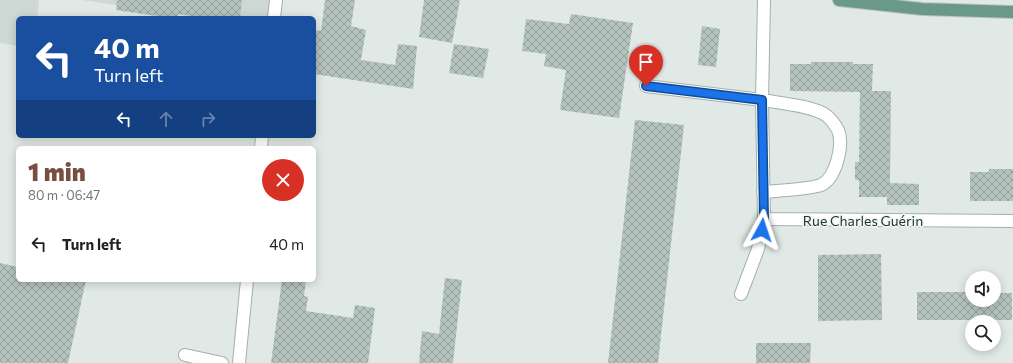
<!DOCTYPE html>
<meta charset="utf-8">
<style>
body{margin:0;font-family:Commissioner,sans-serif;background:#f2f2f2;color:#222;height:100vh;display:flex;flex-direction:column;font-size:15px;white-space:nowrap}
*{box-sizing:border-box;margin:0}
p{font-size:13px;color:#767676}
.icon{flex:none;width:22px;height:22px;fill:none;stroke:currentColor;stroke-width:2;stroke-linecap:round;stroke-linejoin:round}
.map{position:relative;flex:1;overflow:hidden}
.panel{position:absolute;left:16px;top:146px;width:300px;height:136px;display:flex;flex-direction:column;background:#fff;border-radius:6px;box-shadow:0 2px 10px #0003}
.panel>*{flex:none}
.hud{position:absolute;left:16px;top:16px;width:300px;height:122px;border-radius:6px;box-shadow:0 2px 10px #0003;background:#1a4fa0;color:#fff;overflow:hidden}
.buttons{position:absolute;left:965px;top:271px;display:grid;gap:8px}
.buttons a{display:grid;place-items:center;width:36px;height:36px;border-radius:50%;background:#fff;box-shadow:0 2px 10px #0003;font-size:20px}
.pin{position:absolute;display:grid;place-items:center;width:34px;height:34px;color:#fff;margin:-41px -17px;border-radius:50% 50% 50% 0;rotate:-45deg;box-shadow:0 0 4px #0007}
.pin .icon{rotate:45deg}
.me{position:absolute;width:44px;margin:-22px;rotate:5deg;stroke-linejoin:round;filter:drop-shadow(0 0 3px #0008)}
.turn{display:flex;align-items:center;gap:14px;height:84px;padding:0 12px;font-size:18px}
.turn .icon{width:52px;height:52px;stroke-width:2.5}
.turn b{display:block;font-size:28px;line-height:34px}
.lanes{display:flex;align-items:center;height:38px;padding:0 12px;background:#0003;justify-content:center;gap:20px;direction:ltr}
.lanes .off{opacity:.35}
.round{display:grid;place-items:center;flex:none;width:42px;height:42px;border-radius:21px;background:#f2f2f2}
.summary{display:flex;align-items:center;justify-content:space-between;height:68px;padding:0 12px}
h1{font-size:24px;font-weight:800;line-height:30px;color:#774e41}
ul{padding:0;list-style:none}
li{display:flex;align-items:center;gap:12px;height:60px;padding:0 12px}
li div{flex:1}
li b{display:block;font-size:15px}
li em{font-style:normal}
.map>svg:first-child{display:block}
.built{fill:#ced8d4}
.building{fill:url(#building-cross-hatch)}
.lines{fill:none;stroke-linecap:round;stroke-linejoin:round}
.lane-casing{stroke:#a4b0ab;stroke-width:14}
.street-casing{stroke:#a4b0ab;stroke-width:14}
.secondary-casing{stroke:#a0b3ac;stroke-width:14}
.primary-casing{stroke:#bdc3c1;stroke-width:14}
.lane{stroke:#fff;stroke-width:12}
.street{stroke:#fff;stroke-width:12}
.secondary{stroke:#fff;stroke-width:12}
.primary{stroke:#6a998c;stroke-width:12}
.route-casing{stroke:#114b97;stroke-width:10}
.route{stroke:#1a73e8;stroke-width:7}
.labels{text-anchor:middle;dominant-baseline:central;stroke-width:3;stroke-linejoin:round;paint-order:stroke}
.street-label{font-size:14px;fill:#233731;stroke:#f0f6f3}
</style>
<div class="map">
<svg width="1013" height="363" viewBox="0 0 1013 363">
<defs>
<pattern id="building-cross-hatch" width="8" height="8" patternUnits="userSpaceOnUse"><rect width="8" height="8" fill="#b5c3be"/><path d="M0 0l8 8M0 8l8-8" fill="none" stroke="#939f9b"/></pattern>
</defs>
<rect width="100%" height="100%" fill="#e0e9e5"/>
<g class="built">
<path d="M0,0H39L37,18H18V46L0,43Z"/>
<path d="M82,0H274L272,18H203Z"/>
</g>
<g class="building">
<path d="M117,0H242L240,18H206L178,14V18H170L116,10Z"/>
<path d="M325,0H355L351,26L366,30L361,60L395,65L398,44L417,46L413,89L314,74V30L321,31Z"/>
<path d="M424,0H460L452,43L419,37Z"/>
<path d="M571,14L633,23L619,118L560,110L566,70L544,66L546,54L522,51L526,19L569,24Z"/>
<path d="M702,26L720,29L716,67L698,65Z"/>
<path d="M454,44L489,49L483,78L449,73Z"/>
<path d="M811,62H853V64H873L872,91H891L890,183L919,184V205H887V197H859V180H855V162H859L860,92L790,91V64H811Z"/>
<path d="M635,120L684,125L658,363H608Z"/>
<path d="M989,169H1013V201H970V172H989Z"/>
<path d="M881,254L882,320L818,321V255Z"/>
<path d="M0,263L18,267V280H86L68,363H0Z"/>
<path d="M445,278L462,280L453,363H419L422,331L439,334Z"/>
<path d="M282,280H306L304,296L308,297L306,311L353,318L355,305L375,308L368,363H271Z"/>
<path d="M917,292H972V300H994V293H1012V320H917Z"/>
<path d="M756,343H811L810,363H756Z"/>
</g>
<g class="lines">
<g class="lane-casing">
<g id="lane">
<path d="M646,86L762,100"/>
<path d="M741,294L758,249L764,219"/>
<path d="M185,355L222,363"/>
</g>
</g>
<g class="street-casing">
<g id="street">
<path d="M764,0L762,100L764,219L1013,221"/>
<path d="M762,100C779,103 814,106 827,116C832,120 835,125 838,130C844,145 836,178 821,185C811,189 775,191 763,192"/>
</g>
</g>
<g class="secondary-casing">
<g id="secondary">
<path d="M274,18L276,0"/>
<path d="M261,148L262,136"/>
<path d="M239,363L247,280"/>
</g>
</g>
<g class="primary-casing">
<path id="primary" d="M839,0L922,9L1013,12"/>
</g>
<use href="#lane" class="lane"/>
<use href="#street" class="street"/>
<use href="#secondary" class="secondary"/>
<use href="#primary" class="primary"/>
</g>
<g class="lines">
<g class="route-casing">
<path id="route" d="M646,86L762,100L764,220L762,230"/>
</g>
<use href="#route" class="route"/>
</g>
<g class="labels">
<g class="street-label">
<text x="863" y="220">Rue Charles Guérin</text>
</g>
</g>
</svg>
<div class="buttons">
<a><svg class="icon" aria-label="sound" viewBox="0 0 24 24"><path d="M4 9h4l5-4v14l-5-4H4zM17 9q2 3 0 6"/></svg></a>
<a><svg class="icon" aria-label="search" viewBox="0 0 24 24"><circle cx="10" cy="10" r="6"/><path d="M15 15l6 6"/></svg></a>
</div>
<div class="pin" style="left:646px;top:86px;background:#d93025"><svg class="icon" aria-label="arrive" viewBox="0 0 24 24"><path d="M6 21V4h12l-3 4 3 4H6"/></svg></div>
<svg class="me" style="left:762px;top:230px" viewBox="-20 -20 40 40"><path d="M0-17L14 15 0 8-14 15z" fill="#1a73e8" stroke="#fff" stroke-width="4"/></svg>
<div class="hud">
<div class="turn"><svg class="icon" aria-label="left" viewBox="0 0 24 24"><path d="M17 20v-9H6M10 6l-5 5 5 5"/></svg><div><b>40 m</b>Turn left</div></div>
<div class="lanes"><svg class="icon" aria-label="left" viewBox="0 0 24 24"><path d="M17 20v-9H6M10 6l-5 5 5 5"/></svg><svg class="icon off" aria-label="ahead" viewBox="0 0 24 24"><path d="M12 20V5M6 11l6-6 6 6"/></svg><svg class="icon off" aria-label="right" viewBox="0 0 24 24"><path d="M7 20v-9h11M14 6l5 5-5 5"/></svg></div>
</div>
<section class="panel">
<div class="summary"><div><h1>1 min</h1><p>80 m · 06:47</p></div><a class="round" style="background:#d93025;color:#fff"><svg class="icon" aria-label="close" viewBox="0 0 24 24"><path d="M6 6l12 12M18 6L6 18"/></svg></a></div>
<ul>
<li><svg class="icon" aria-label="left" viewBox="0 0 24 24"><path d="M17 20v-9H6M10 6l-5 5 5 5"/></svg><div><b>Turn left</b></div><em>40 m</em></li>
</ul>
</section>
</div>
